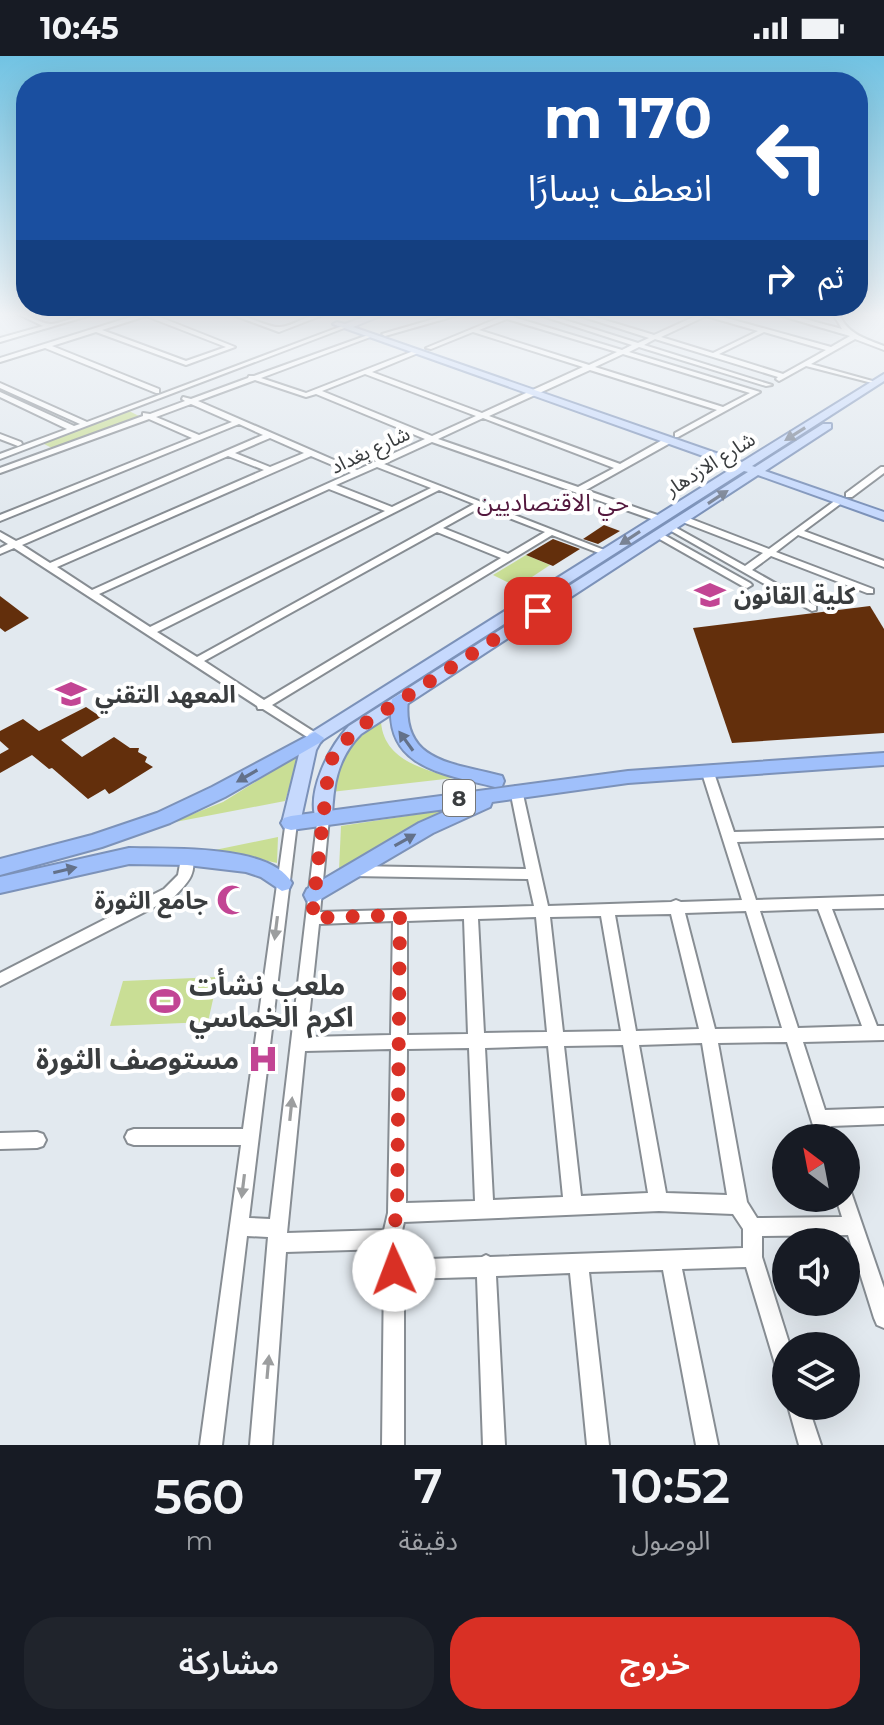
<!DOCTYPE html>
<html lang="ar">
<meta charset="utf-8">
<style>
body{margin:0;font-family:Montserrat,"Noto Sans Arabic",sans-serif;background:#20242c;color:#f1f3f6;direction:rtl;height:100vh;display:flex;flex-direction:column;font-size:30px;white-space:nowrap}
*{box-sizing:border-box;margin:0}
p{font-size:26px;color:#9ea1a6}
.icon{flex:none;width:44px;height:44px;fill:none;stroke:currentColor;stroke-width:2;stroke-linecap:round;stroke-linejoin:round}
.map{position:relative;height:1389px;overflow:hidden;direction:ltr}
.drawer{display:flex;flex-direction:column;background:#171b24;flex:1}
.drawer>*{flex:none}
.guide{position:absolute;left:16px;top:16px;width:852px;height:244px;border-radius:32px;box-shadow:0 8px 32px #0002;direction:rtl;background:#1a4fa0;color:#fff;overflow:hidden}
.needle{width:52px;rotate:328deg}
.controls{position:absolute;left:772px;top:1068px;display:grid;gap:16px}
.controls a{display:grid;place-items:center;width:88px;height:88px;border-radius:50%;background:#171b24;box-shadow:0 8px 32px #0002;font-size:40px}
.pin{position:absolute;display:grid;place-items:center;width:68px;height:68px;color:#fff;margin:-34px;border-radius:16px;box-shadow:0 4px 12px #0006}
.me{position:absolute;width:88px;margin:-44px;rotate:358deg;stroke-linejoin:round;filter:drop-shadow(0 0 6px #0008)}
.turn{display:flex;align-items:center;gap:28px;height:168px;padding:0 24px;font-size:36px}
.turn .icon{width:104px;height:104px;stroke-width:2.5}
.turn b{display:block;font-size:56px;line-height:68px}
.then{display:flex;align-items:center;height:76px;padding:0 24px;background:#0003;gap:16px;font-size:30px}
.eta{display:flex;justify-content:space-evenly;align-items:center;height:136px;text-align:center}
.eta b{font-size:48px;font-weight:600;line-height:56px}
.cta{display:flex;gap:16px;margin-top:auto;padding:16px 24px}
.cta a{flex:1;height:92px;border-radius:32px;background:#d93025;color:#fff;font-size:32px;font-weight:600;line-height:92px;text-align:center}
.cta a+a{background:#20242c;color:#f1f3f6}
.status{display:flex;justify-content:space-between;align-items:center;height:56px;padding:0 40px;background:#171b24;direction:ltr}
.status svg{height:22px;fill:currentColor}
.map>svg:first-child{display:block}
.green{fill:#c9de95}
.building{fill:#632f0c}
.lines{fill:none;stroke-linecap:round;stroke-linejoin:round}
.minor-casing{stroke:#878d93;stroke-width:4}
.major-casing{stroke:#7c92b9;stroke-width:4}
.highway-casing{stroke:#7c92b9;stroke-width:4}
.minor{fill:#fff;fill-rule:evenodd}
.major{fill:#c6d9fd;fill-rule:evenodd}
.highway{fill:#a0c0fb;fill-rule:evenodd}
.oneway{fill:#798394}
.oneway2{fill:#63718a}
.oneway3{fill:#9c9e9f}
.route{stroke:#d93025;stroke-width:14;stroke-dasharray:0 25.2}
.labels{text-anchor:middle;dominant-baseline:central;stroke-width:8;stroke-linejoin:round;paint-order:stroke}
.far-street-label{font-size:20px;fill:#3a3d3f;stroke:#fff}
.shield{fill:#fff;stroke:#757779;stroke-width:2}
.shield-label{font-size:22px;font-weight:bold;fill:#3a3d3f}
.far-quarter-label{font-size:24px;fill:#54183e;stroke:#fff}
.poi-label{font-size:24px;font-weight:bold;fill:#3a3d3f;stroke:#fff;text-anchor:start}
.near-poi-label{font-size:28px;font-weight:bold;fill:#3a3d3f;stroke:#fff;text-anchor:start}
</style>
<div class="status"><b>10:45</b><svg viewBox="0 0 49 12"><path d="M0 12V9h3v3zM5 12V6h3v6zM10 12V3h3v9zM15 12V0h3v12zM26 1h20v11H26zM47 4h2v5h-2z"/></svg></div>
<div class="map">
<svg width="884" height="1389" viewBox="0 0 884 1389">
<rect width="100%" height="100%" fill="#e2e9ef"/>
<g class="green">
<path d="M129,355L141,361L54,393L42,387Z"/>
<path d="M526,499L550,509L517,531L493,519Z"/>
<path d="M381,666C384,704 423,713 454,722L331,736C342,700 349,686 381,666Z"/>
<path d="M300,698L285,745L170,767L223,746Z"/>
<path d="M452,753L339,814L341,770Z"/>
<path d="M278,781L277,807L244,800L205,796Z"/>
<path d="M218,921L208,966L110,970L123,925Z"/>
</g>
<g class="building">
<path d="M604,469L620,475L598,488L583,483Z"/>
<path d="M553,483L580,493L553,510L526,499Z"/>
<path d="M0,540L29,562L5,576L0,572Z"/>
<path d="M870,550L884,573V677L732,687L693,572Z"/>
<path d="M86,651L101,661L61,684L82,701L114,681L130,692H139L138,696L147,701L145,706L153,711L113,736L109,738L105,733L88,743L52,712L49,713L32,699L0,717V698L9,693L0,685V675L23,663L39,675Z"/>
</g>
<g class="lines">
<g class="minor-casing">
<g id="minor">
<path d="M18,258C30,258 40,268 51,268C65,267 77,258 91,259L0,286V282L43,270Z"/>
<path d="M140,258H152L235,291L186,309L96,276L52,290L159,333V337H156L45,292L0,306V302ZM146,260L226,291L186,305L102,274Z"/>
<path d="M230,258C247,258 267,272 280,271C295,270 308,257 323,259L279,276Z"/>
<path d="M451,258H462L385,280L382,278Z"/>
<path d="M508,258H517L513,261L622,294L632,289L536,258H546L638,287L649,282L574,258H585L654,279L700,258H712L831,291L850,280L775,258H786L842,273L833,258H839C847,278 866,283 884,290V294L855,283L811,308L876,326V328L806,310L779,325L776,323L778,321L655,283L644,289L772,329L766,330L639,291L629,296L760,336L678,381H675V377L717,354L590,314L489,360L620,408L666,382H672V386L586,434L663,461L664,463L660,466L432,386L384,408L612,497L607,500L604,499L552,479L272,649L319,679L321,682L315,686L263,653H258L257,650L14,492L0,498V492L8,488L0,483V476L16,485L263,379L239,368L0,465V459L192,382L149,363L0,417V412L143,360V357L150,358L185,345L182,343L183,341L191,343L248,322L249,320H254L368,279L373,280L261,322L306,337L416,294L418,295V297L372,316L482,357L583,311L473,276L431,293L426,292ZM706,260L758,275L713,297L661,281ZM507,263L617,296L589,309L479,274ZM764,276L826,294L783,318L719,298ZM623,298L750,337L723,351L595,311ZM365,318L476,360L432,380L322,335ZM255,324L306,341L316,338L425,383L357,414L198,345ZM191,348L232,366L199,379L156,361ZM483,362L614,412L578,431L438,383ZM270,382L304,397L270,411L235,397ZM228,400L264,414L50,507L22,489ZM311,400L351,417L92,534L57,511ZM377,411L431,432L392,451L336,429ZM329,433L385,455L150,571L99,538ZM439,434L474,448L197,601L157,576ZM481,451L545,476L508,498L443,472ZM437,476L501,502L264,644L204,605Z"/>
<path d="M342,270L347,271L0,403V398L67,373L0,341V336L74,370L80,368L0,332V327L87,366Z"/>
<path d="M0,378L21,386L22,388L18,390L0,383Z"/>
<path d="M881,411H884V417L852,441H846V437Z"/>
<path d="M840,441L844,444L843,446L804,475L884,505V511L798,479L776,496L873,533V537H867L771,500L752,514L816,550V554L812,555L666,472L667,470H673L745,510L763,497L680,465V461H686L769,493Z"/>
<path d="M659,476L750,527L752,529L747,532L744,531L656,481L654,479Z"/>
<path d="M707,710L713,714L734,776L884,772V782L737,786L756,844L884,840V852L832,853L877,970H884V984L803,986L825,1054L884,1052V1068L831,1070L835,1082H817L787,986L718,987L747,1146L757,1162L842,1161L836,1142H846V1133L851,1136L884,1232V1272L877,1269L874,1262L848,1179L762,1180V1201L790,1290H786V1321L779,1318L776,1311L746,1211L682,1213L718,1389H696L663,1214L589,1216L609,1389H587L570,1217L496,1220L505,1389H483L477,1221L404,1223V1389H382L384,1214L383,1193L286,1196L272,1389H250L268,1181L247,1180L222,1389H200L241,1089H134L128,1087L125,1081L128,1075L134,1073H243L286,764H296L297,767L249,1162L270,1163L318,759H328L329,762L320,856L534,850L528,823L353,820L348,819L346,815L348,811L353,810L526,813L510,734L516,730L522,734L548,850L671,846L676,844L681,846L742,844L701,714ZM818,853L862,970L798,972L760,855ZM746,855L782,972L715,973L685,857ZM671,858L699,973L636,975L615,859ZM601,860L621,975L563,976L550,861ZM536,861L547,976L484,977L478,863ZM464,863L468,978L407,979V865ZM393,865L391,979L307,981L319,868ZM702,987L727,1139L666,1137L639,989ZM623,989L648,1137L581,1140L564,990ZM548,990L563,1141L493,1144L485,992ZM469,992L475,1145L406,1147L407,993ZM391,993L388,1157L384,1174L287,1177L305,995ZM659,1155L733,1158L743,1173V1192L490,1201L486,1199L482,1201L403,1204L400,1183L404,1166Z"/>
<path d="M187,796L192,797C197,819 188,826 174,841L0,930V917L164,833L178,819L182,797Z"/>
<path d="M37,1076L43,1078L46,1084L43,1090L37,1092L0,1093V1077Z"/>
<path d="M788,1350H808L821,1389H799Z"/>
</g>
</g>
<g class="major-casing">
<path id="major" d="M372,258H385L353,271L742,406L884,318V325L752,410L755,411L823,368H831V372L765,415L884,456V464L758,419L361,678C337,702 333,730 332,762L329,766H317C305,738 329,691 349,670L748,416L744,415L321,685L316,694L300,767L297,771H285L282,767L300,694L309,678L734,411L333,268L337,266L345,268Z"/>
</g>
<g class="highway-casing">
<g id="highway">
<path d="M400,638L408,643C401,707 454,707 502,720L504,725L502,730L495,731C443,718 382,711 392,643Z"/>
<path d="M315,676L324,682L321,686L225,741L170,767L102,791L0,819V803L92,779L157,757L212,731Z"/>
<path d="M884,697V709L628,727L492,746L490,751L433,777L314,847L307,845L304,839L307,833L419,767L453,752L291,774L284,772L281,767L284,762L291,760L628,715Z"/>
<path d="M129,792C168,793 271,788 292,827L289,833L282,835L261,821L246,816L187,809L129,808L0,837V821Z"/>
</g>
</g>
<use href="#minor" class="minor"/>
<use href="#major" class="major"/>
<use href="#highway" class="highway"/>
</g>
<defs><path id="oneway-solid" d="M-6-.8H1V-3.2L6.5 0L1 3.2V.8H-6Z" transform="scale(2)"/></defs>
<g class="oneway">
<use href="#oneway-solid" transform="translate(795 378) rotate(148)"/>
<use href="#oneway-solid" transform="translate(718 441) rotate(-33)"/>
<use href="#oneway-solid" transform="translate(630 482) rotate(147)"/>
</g>
<g class="oneway2">
<use href="#oneway-solid" transform="translate(406 685) rotate(-126)"/>
<use href="#oneway-solid" transform="translate(247 720) rotate(150)"/>
<use href="#oneway-solid" transform="translate(405 784) rotate(-29)"/>
<use href="#oneway-solid" transform="translate(65 814) rotate(-13)"/>
</g>
<g class="oneway3">
<use href="#oneway-solid" transform="translate(276 872) rotate(97)"/>
<use href="#oneway-solid" transform="translate(291 1053) rotate(-84)"/>
<use href="#oneway-solid" transform="translate(243 1130) rotate(97)"/>
<use href="#oneway-solid" transform="translate(268 1311) rotate(-85)"/>
</g>
<linearGradient id="sky" x2="0" y2="1"><stop stop-color="#71c3e3"/><stop offset="0.57" stop-color="#f2f5f8"/><stop offset="1" stop-color="#f2f5f8" stop-opacity="0"/></linearGradient>
<rect width="884" height="453" fill="url(#sky)"/>
<g class="lines">
<path class="route" d="M394,1214L391,1183L397,1157L400,859L312,862L328,718L333,700L355,674L538,555"/>
</g>
<defs>
<g id="university-bare" transform="scale(2.4)"><path d="M0-5L7-2L0 1L-7-2ZM-4 1L0 2.5L4 1V4Q0 6-4 4Z" fill="#c24594" stroke="#fff" stroke-width="2.5" paint-order="stroke"/></g>
<g id="mosque-bare" transform="scale(2.4)"><path d="M3.5-4.9A6 6 0 1 0 3.5 4.9A5 5 0 1 1 3.5-4.9Z" fill="#c24594" stroke="#fff" stroke-width="2.5" paint-order="stroke"/></g>
<g id="stadium-bare" transform="scale(2.4)"><path d="M0-5a6.5 5 0 1 0 0 10a6.5 5 0 1 0 0-10ZM-3.5-1.8h7v3.6h-7Z" fill="#c24594" stroke="#fff" stroke-width="2.5" paint-order="stroke"/></g>
<g id="hospital-bare" transform="scale(2.4)"><path d="M-5-5h3v3.5h4V-5h3V5h-3V1.5h-4V5h-3Z" fill="#c24594" stroke="#fff" stroke-width="2.5" paint-order="stroke"/></g>
</defs>
<g fill-rule="evenodd">
<use href="#university-bare" x="710" y="539"/>
<use href="#university-bare" x="71" y="638"/>
<use href="#mosque-bare" x="232" y="844"/>
<use href="#stadium-bare" x="165" y="945"/>
<use href="#hospital-bare" x="263" y="1003"/>
</g>
<g class="labels">
<g class="far-street-label">
<text transform="translate(370 394) rotate(-25)">شارع بغداد</text>
<text transform="translate(710 408) rotate(-32)">شارع الازدهار</text>
</g>
<rect class="shield" x="443" y="724" width="32" height="36" rx="6"/>
<g class="shield-label">
<text x="459" y="742">8</text>
</g>
<g class="far-quarter-label">
<text x="553" y="446">حي الاقتصاديين</text>
</g>
<g class="poi-label">
<text x="734" y="539">كلية القانون</text>
<text x="95" y="638">المعهد التقني</text>
<text x="208" y="844" text-anchor="end">جامع الثورة</text>
</g>
<g class="near-poi-label">
<text x="189" y="929">ملعب نشأت<tspan x="189" dy="32">اكرم الخماسي</tspan></text>
<text x="239" y="1003" text-anchor="end">مستوصف الثورة</text>
</g>
</g>
</svg>
<div class="controls">
<a><svg class="needle" viewBox="-14 -14 28 28"><path d="M0-13l5 13h-10z" fill="#e53935"/><path d="M0 13l5-13h-10z" fill="#9ea1a6"/></svg></a>
<a><svg class="icon" aria-label="sound" viewBox="0 0 24 24"><path d="M4 9h4l5-4v14l-5-4H4zM17 9q2 3 0 6"/></svg></a>
<a><svg class="icon" aria-label="layers" viewBox="0 0 24 24"><path d="M12 4l9 5-9 5-9-5zM3 14l9 5 9-5"/></svg></a>
</div>
<div class="pin" style="left:538px;top:555px;background:#d93025"><svg class="icon" aria-label="arrive" viewBox="0 0 24 24"><path d="M6 21V4h12l-3 4 3 4H6"/></svg></div>
<svg class="me" style="left:394px;top:1214px" viewBox="-20 -20 40 40"><circle r="19" fill="#fff"/><path d="M0-13L10 11 0 6-10 11z" fill="#d93025"/></svg>
<div class="guide">
<div class="turn"><svg class="icon" aria-label="left" viewBox="0 0 24 24"><path d="M17 20v-9H6M10 6l-5 5 5 5"/></svg><div><b>170 m</b>انعطف يسارًا</div></div>
<div class="then">ثم<svg class="icon" aria-label="right" viewBox="0 0 24 24"><path d="M7 20v-9h11M14 6l5 5-5 5"/></svg></div>
</div>
</div>
<section class="drawer">
<div class="eta">
<div><b>10:52</b><p>الوصول</p></div>
<div><b>7</b><p>دقيقة</p></div>
<div><b>560</b><p>m</p></div>
</div>
<div class="cta"><a>خروج</a><a>مشاركة</a></div>
</section>
